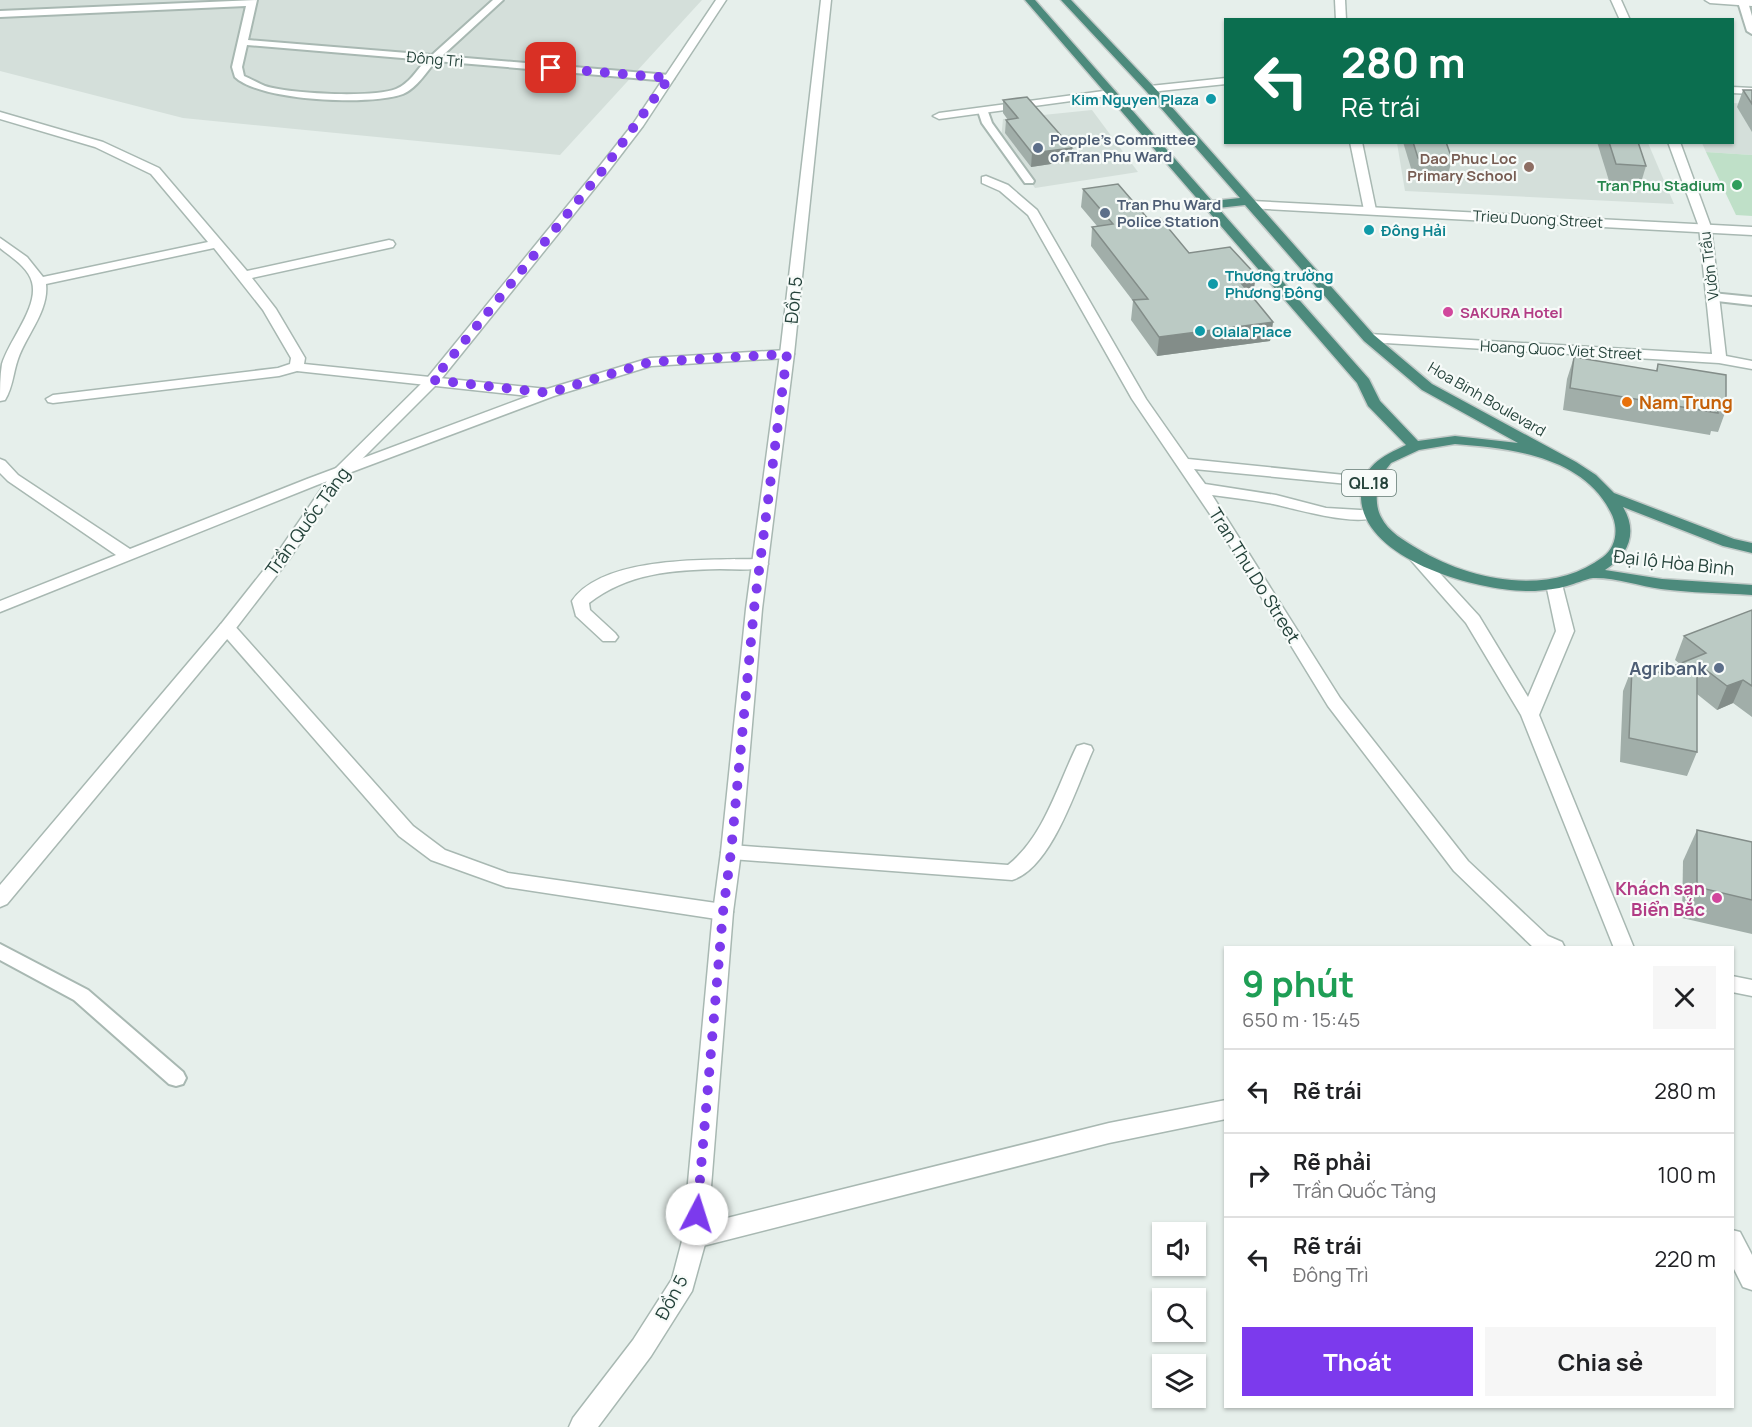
<!DOCTYPE html>
<html lang="vi">
<meta charset="utf-8">
<style>
body{margin:0;font-family:Manrope,sans-serif;background:#f6f6f6;color:#202124;height:100vh;display:flex;flex-direction:column;font-size:22px;white-space:nowrap}
*{box-sizing:border-box;margin:0}
p{font-size:20px;color:#757577}
.icon{flex:none;width:33px;height:33px;fill:none;stroke:currentColor;stroke-width:2;stroke-linecap:round;stroke-linejoin:round}
.map{position:relative;flex:1;overflow:hidden}
.drawer{position:absolute;left:1224px;top:946px;width:510px;height:462px;display:flex;flex-direction:column;background:#fff;border-radius:0px;box-shadow:0 2px 4px #0004}
.drawer>*{flex:none}
.top-card{position:absolute;left:1224px;top:18px;width:510px;height:126px;border-radius:0px;box-shadow:0 2px 4px #0004;background:#0b6e4f;color:#fff;overflow:hidden}
.fabs{position:absolute;left:1152px;top:1222px;display:grid;gap:12px}
.fabs a{display:grid;place-items:center;width:54px;height:54px;border-radius:0px;background:#fff;box-shadow:0 2px 4px #0004;font-size:30px}
.pin{position:absolute;display:grid;place-items:center;width:51px;height:51px;color:#fff;margin:-26px;border-radius:12px;box-shadow:0 3px 9px #0006}
.me{position:absolute;width:66px;margin:-33px;rotate:5deg;stroke-linejoin:round;filter:drop-shadow(0 0 4px #0008)}
.turn{display:flex;align-items:center;gap:21px;height:126px;padding:0 18px;font-size:27px}
.turn .icon{width:78px;height:78px;stroke-width:2.5}
.turn b{display:block;font-size:42px;line-height:51px}
.round{display:grid;place-items:center;flex:none;width:63px;height:63px;border-radius:0px;background:#f6f6f6}
.headline{display:flex;align-items:center;justify-content:space-between;height:102px;padding:0 18px}
h1{font-size:36px;font-weight:700;line-height:45px;color:#1e9e55}
.action{display:flex;gap:12px;margin-top:auto;padding:12px 18px}
.action a{flex:1;height:69px;border-radius:0px;background:#7c3aed;color:#fff;font-size:24px;font-weight:700;line-height:69px;text-align:center}
.action a+a{background:#f6f6f6;color:#202124}
ul{padding:0;list-style:none}
li{display:flex;align-items:center;gap:18px;height:84px;padding:0 18px;border-top:2px solid #e0e0e0}
li div{flex:1}
li b{display:block;font-size:22px}
li em{font-style:normal}
.map>svg:first-child{display:block}
.built{fill:#d4dfda}
.green{fill:#bfe0c8}
.lines{fill:none;stroke-linecap:round;stroke-linejoin:round}
.service-casing{stroke:#a8b8b2;stroke-width:4}
.minor-casing{stroke:#a8b8b2;stroke-width:3}
.tertiary-casing{stroke:#a8b8b2;stroke-width:3}
.trunk-casing{stroke:#c2cac8;stroke-width:3}
.service{fill:#fff;fill-rule:evenodd}
.minor{fill:#fff;fill-rule:evenodd}
.tertiary{fill:#fff;fill-rule:evenodd}
.trunk{fill:#4c8a7c;fill-rule:evenodd}
.wall{fill:#a1aea9}
.shaded-wall{fill:#838d89}
.building{fill:#bbcac4;stroke:#838d89;stroke-width:1.5}
.route{stroke:#7c3aed;stroke-width:10;stroke-dasharray:0 18}
.culture-dot{fill:#0f9aa8;stroke:#f7fbf9;stroke-width:2}
.service-dot{fill:#5c6f8a;stroke:#f7fbf9;stroke-width:2}
.education-dot{fill:#8d6e63;stroke:#f7fbf9;stroke-width:2}
.leisure-dot{fill:#2e9e5b;stroke:#f7fbf9;stroke-width:2}
.hotel-dot{fill:#d1479c;stroke:#f7fbf9;stroke-width:2}
.food-dot{fill:#e8710a;stroke:#f7fbf9;stroke-width:2}
.labels{text-anchor:middle;dominant-baseline:central;stroke-width:4.5;stroke-linejoin:round;paint-order:stroke}
.far-street-label{font-size:15px;fill:#24423a;stroke:#f7fbf9}
.far-culture-label{font-size:15px;font-weight:bold;fill:#0d838f;stroke:#f7fbf9;text-anchor:start}
.far-service-label{font-size:15px;font-weight:bold;fill:#4e5e75;stroke:#f7fbf9;text-anchor:start}
.far-education-label{font-size:15px;font-weight:bold;fill:#785e54;stroke:#f7fbf9;text-anchor:end}
.far-leisure-label{font-size:15px;font-weight:bold;fill:#27864d;stroke:#f7fbf9;text-anchor:end}
.far-hotel-label{font-size:15px;font-weight:bold;fill:#b23c85;stroke:#f7fbf9;text-anchor:start}
.shield{fill:#f7fbf9;stroke:#637a73;stroke-width:1.5}
.shield-label{font-size:16px;font-weight:bold;fill:#24423a}
.street-label{font-size:18px;fill:#24423a;stroke:#f7fbf9}
.food-label{font-size:18px;font-weight:bold;fill:#c56008;stroke:#f7fbf9;text-anchor:start}
.service-label{font-size:18px;font-weight:bold;fill:#4e5e75;stroke:#f7fbf9;text-anchor:end}
.hotel-label{font-size:18px;font-weight:bold;fill:#b23c85;stroke:#f7fbf9;text-anchor:end}
</style>
<div class="map">
<svg width="1752" height="1427" viewBox="0 0 1752 1427">
<rect width="100%" height="100%" fill="#e6efeb"/>
<g class="built">
<path d="M0,0H702L560,155L183,118L0,71Z"/>
<path d="M1733,103L1752,104V155L1706,152L1702,143L1732,142Z"/>
<path d="M1092,110L1138,172L1035,188L1001,139L1003,119Z"/>
<path d="M1397,143H1648L1674,204L1405,191Z"/>
</g>
<path class="green" d="M1706,152L1752,155V216L1736,215Z"/>
<g class="lines">
<g class="service-casing">
<g id="service">
<path d="M257,0L248,40L432,55L493,0H503L442,56L669,75L674,78L669,81L436,61C426,72 417,88 403,94C371,106 260,101 235,77L232,67L246,6L0,17V11ZM247,45L426,60C417,70 409,84 396,89C373,98 290,94 265,86C258,83 251,79 244,76L242,67Z"/>
<path d="M1740,0L1748,2L1752,16V34L1747,31L1738,2Z"/>
<path d="M979,109H987L992,123L1034,181L1033,183H1025L982,123L978,111Z"/>
<path d="M1712,293L1752,297V305L1708,300V294Z"/>
<path d="M0,944L88,990L183,1072L186,1078L183,1084L176,1086L169,1084L74,1000L0,960Z"/>
</g>
</g>
<g class="minor-casing">
<g id="minor">
<path d="M1335,0H1345L1346,20H1336Z"/>
<path d="M1611,0H1621L1630,20H1620Z"/>
<path d="M1705,0H1752V6L1710,3Z"/>
<path d="M1226,78V84L1150,92L1145,89L1150,86Z"/>
<path d="M1732,87L1752,88V94L1732,93Z"/>
<path d="M1111,90L1115,91V95L939,119L933,116L939,113Z"/>
<path d="M0,112L103,142L159,168L247,271L389,240L393,241L395,244L393,247L252,278L276,309L305,358L304,364L547,389L650,358L787,350L794,354L787,358L651,366L554,396L317,485L0,612V601L116,555L8,481L0,473V459L5,461L18,475L130,549L307,479L529,396L297,371L279,376L53,403L48,402L46,399L53,395L278,368L290,364L291,358L263,310L214,248L46,284C49,311 26,335 18,359C13,373 13,387 5,400L0,401C0,389 0,376 2,364C9,340 39,307 32,282C28,267 11,257 0,248V238L27,257L43,277L208,242L151,174L95,147L0,119Z"/>
<path d="M1350,142H1362L1376,210L1374,213H1366L1364,210Z"/>
<path d="M1668,142H1680L1711,227L1726,356L1752,361V369L1719,363L1369,342L1362,338L1369,334L1712,354L1699,227Z"/>
<path d="M986,176L1008,185L1037,210L1146,399L1188,459L1374,478L1377,481L1374,484L1369,486L1194,469L1205,484L1276,495L1326,508L1377,511L1379,514C1365,530 1293,508 1273,504C1253,500 1233,498 1212,495L1340,698L1468,861L1548,936L1562,942L1565,948H1534L1454,871L1328,706L1216,523L1132,399L1028,215L1000,191L982,183V177Z"/>
<path d="M1417,553L1423,555L1479,616L1528,697L1556,631L1546,584L1554,579L1562,584L1574,631L1539,715L1634,948H1614L1521,715L1466,623L1409,558Z"/>
<path d="M760,559L766,561L768,564L766,567C751,571 735,569 720,569C672,570 628,573 589,603L590,610L615,633L618,637L615,641H603L576,616L572,601C603,555 711,560 760,559Z"/>
<path d="M227,623L233,624L413,826L445,850L508,873L723,904L730,907L733,912L730,917L723,920L506,887L431,860L399,836L221,632L218,628L221,624Z"/>
<path d="M1084,744L1091,746L1093,750C1077,785 1052,868 1012,880L731,859L724,857L721,852L724,847L731,845L1008,865C1043,837 1056,790 1075,750L1077,746Z"/>
<path d="M1732,976L1752,980V996L1732,992Z"/>
<path d="M1226,1100V1119L1109,1143L695,1248L687,1245L683,1237L687,1229L695,1226L1109,1123Z"/>
<path d="M1732,1230L1740,1232L1752,1255V1290L1743,1287L1732,1265Z"/>
</g>
</g>
<g class="tertiary-casing">
<g id="tertiary">
<path d="M716,0H726L643,126L607,173L438,383L346,475L290,558L233,632L7,904L0,907V885L221,624L278,552L335,469L428,377L599,167L633,124Z"/>
<path d="M821,0H831L794,354L762,609L741,852L733,912L707,1237L692,1291L651,1356L598,1427H569L573,1418L633,1340L672,1279L683,1237L713,912L721,852L746,609L780,354Z"/>
<path d="M1252,201L1752,227V235L1248,208V202Z"/>
</g>
</g>
<g class="trunk-casing">
<path id="trunk" d="M1025,0H1035L1212,201L1240,198L1146,91L1061,0H1071L1154,87L1374,335L1432,384L1576,462L1596,475L1614,493L1734,539L1752,543V553L1723,546L1623,507C1638,532 1629,555 1605,570L1662,579L1752,585V595C1722,593 1691,593 1661,589C1640,586 1613,577 1593,578C1585,579 1575,584 1567,586C1557,589 1545,590 1535,591C1483,593 1361,561 1361,496C1362,466 1381,457 1406,445L1368,406L1357,383ZM1245,205L1364,341L1422,390L1518,443L1455,436L1418,441L1380,401L1369,379L1218,208ZM1455,444C1507,448 1575,455 1606,504C1610,511 1614,517 1615,525C1617,537 1613,550 1603,557C1550,597 1471,581 1418,549C1405,541 1388,532 1381,517C1375,506 1377,493 1377,481L1391,463L1419,450Z"/>
</g>
<use href="#service" class="service"/>
<use href="#minor" class="minor"/>
<use href="#tertiary" class="tertiary"/>
<use href="#trunk" class="trunk"/>
</g>
<g class="wall">
<path d="M1743,90H1752V132L1737,107Z"/>
<path d="M1003,100L1071,161L1031,167L1005,133L1006,120H1008L1003,113Z"/>
<path d="M1403,142H1446L1452,159L1447,179L1414,178Z"/>
<path d="M1597,142H1638L1646,166L1640,186L1610,184Z"/>
<path d="M1083,189L1149,220L1189,253L1256,275L1253,294L1251,295L1273,322L1270,341L1157,356L1131,320L1133,301L1091,246L1092,227L1097,226L1081,207Z"/>
<path d="M1574,357L1656,371L1658,364L1726,410L1718,432L1711,431L1710,435L1563,410L1567,379Z"/>
<path d="M1752,610V717L1733,703L1717,710L1697,694V752L1687,776L1620,762L1623,691L1632,668L1657,673L1680,664L1675,660L1684,636Z"/>
<path d="M1697,830L1752,842V934L1682,918L1683,861Z"/>
</g>
<g class="shaded-wall">
<path d="M1072,148L1071,161L1031,167L1032,153Z"/>
<path d="M1256,275L1253,294L1234,297L1237,278Z"/>
<path d="M1273,322L1270,341L1157,356L1159,337Z"/>
<path d="M1743,680L1733,703L1717,710L1727,686Z"/>
</g>
<g class="building">
<path d="M1743,90H1752V104Z"/>
<path d="M1027,97L1072,148L1032,153L1006,120L1018,118L1003,100Z"/>
<path d="M1413,142H1446L1452,159L1418,158Z"/>
<path d="M1609,142H1638L1646,166L1616,164Z"/>
<path d="M1118,184L1149,220L1160,218L1189,253L1230,247L1256,275L1237,278L1273,322L1159,337L1133,300L1148,299L1092,227L1113,224L1083,189Z"/>
<path d="M1574,357L1657,371L1658,364L1726,375V410L1718,408V413L1570,388Z"/>
<path d="M1752,610V686L1743,680L1727,686L1697,663V752L1629,738L1632,668L1657,673L1706,653L1684,636Z"/>
<path d="M1697,830L1752,842V900L1697,887Z"/>
</g>
<g class="lines">
<path class="route" d="M551,68L669,78L603,170L433,380L549,393L650,362L787,354L754,609L731,852L723,912L697,1214"/>
</g>
<g class="culture-dot">
<circle cx="1211" cy="99" r="6"/>
<circle cx="1369" cy="230" r="6"/>
<circle cx="1213" cy="284" r="6"/>
<circle cx="1200" cy="331" r="6"/>
</g>
<g class="service-dot">
<circle cx="1038" cy="148" r="6"/>
<circle cx="1105" cy="213" r="6"/>
<circle cx="1719" cy="668" r="6"/>
</g>
<circle class="education-dot" cx="1529" cy="167" r="6"/>
<circle class="leisure-dot" cx="1737" cy="185" r="6"/>
<g class="hotel-dot">
<circle cx="1448" cy="312" r="6"/>
<circle cx="1717" cy="898" r="6"/>
</g>
<circle class="food-dot" cx="1627" cy="402" r="6"/>
<g class="labels">
<g class="far-street-label">
<text transform="translate(435 59) rotate(5)">Đông Trì</text>
<text transform="translate(1538 219) rotate(3)">Trieu Duong Street</text>
<text transform="translate(1709 266) rotate(-97)">Vườn Trầu</text>
<text transform="translate(1561 350) rotate(3)">Hoang Quoc Viet Street</text>
<text transform="translate(1487 399) rotate(30)">Hoa Binh Boulevard</text>
</g>
<g class="far-culture-label">
<text x="1199" y="99" text-anchor="end">Kim Nguyen Plaza</text>
<text x="1381" y="230">Đông Hải</text>
<text x="1225" y="275">Thương trường<tspan x="1225" dy="17">Phương Đông</tspan></text>
<text x="1212" y="331">Olala Place</text>
</g>
<g class="far-service-label">
<text x="1050" y="139">People’s Committee<tspan x="1050" dy="17">of Tran Phu Ward</tspan></text>
<text x="1117" y="204">Tran Phu Ward<tspan x="1117" dy="17">Police Station</tspan></text>
</g>
<g class="far-education-label">
<text x="1517" y="158">Dao Phuc Loc<tspan x="1517" dy="17">Primary School</tspan></text>
</g>
<g class="far-leisure-label">
<text x="1725" y="185">Tran Phu Stadium</text>
</g>
<g class="far-hotel-label">
<text x="1460" y="312">SAKURA Hotel</text>
</g>
<rect class="shield" x="1342" y="470" width="54" height="26" rx="4.5"/>
<g class="shield-label">
<text x="1369" y="483">QL.18</text>
</g>
<g class="street-label">
<text transform="translate(793 300) rotate(-84)">Đồn 5</text>
<text transform="translate(307 521) rotate(-54)">Trần Quốc Tảng</text>
<text transform="translate(1674 562) rotate(6)">Đại lộ Hòa Bình</text>
<text transform="translate(1255 575) rotate(58)">Tran Thu Do Street</text>
<text transform="translate(671 1297) rotate(-62)">Đồn 5</text>
</g>
<g class="food-label">
<text x="1639" y="402">Nam Trung</text>
</g>
<g class="service-label">
<text x="1707" y="668">Agribank</text>
</g>
<g class="hotel-label">
<text x="1705" y="888">Khách sạn<tspan x="1705" dy="21">Biển Bắc</tspan></text>
</g>
</g>
</svg>
<div class="fabs">
<a><svg class="icon" aria-label="sound" viewBox="0 0 24 24"><path d="M4 9h4l5-4v14l-5-4H4zM17 9q2 3 0 6"/></svg></a>
<a><svg class="icon" aria-label="search" viewBox="0 0 24 24"><circle cx="10" cy="10" r="6"/><path d="M15 15l6 6"/></svg></a>
<a><svg class="icon" aria-label="layers" viewBox="0 0 24 24"><path d="M12 4l9 5-9 5-9-5zM3 14l9 5 9-5"/></svg></a>
</div>
<div class="pin" style="left:551px;top:68px;background:#d93025"><svg class="icon" aria-label="arrive" viewBox="0 0 24 24"><path d="M6 21V4h12l-3 4 3 4H6"/></svg></div>
<svg class="me" style="left:697px;top:1214px" viewBox="-20 -20 40 40"><circle r="19" fill="#fff"/><path d="M0-13L10 11 0 6-10 11z" fill="#7c3aed"/></svg>
<div class="top-card">
<div class="turn"><svg class="icon" aria-label="left" viewBox="0 0 24 24"><path d="M17 20v-9H6M10 6l-5 5 5 5"/></svg><div><b>280 m</b>Rẽ trái</div></div>
</div>
<section class="drawer">
<div class="headline"><div><h1>9 phút</h1><p>650 m · 15:45</p></div><a class="round"><svg class="icon" aria-label="close" viewBox="0 0 24 24"><path d="M6 6l12 12M18 6L6 18"/></svg></a></div>
<ul>
<li><svg class="icon" aria-label="left" viewBox="0 0 24 24"><path d="M17 20v-9H6M10 6l-5 5 5 5"/></svg><div><b>Rẽ trái</b></div><em>280 m</em></li>
<li><svg class="icon" aria-label="right" viewBox="0 0 24 24"><path d="M7 20v-9h11M14 6l5 5-5 5"/></svg><div><b>Rẽ phải</b><p>Trần Quốc Tảng</p></div><em>100 m</em></li>
<li><svg class="icon" aria-label="left" viewBox="0 0 24 24"><path d="M17 20v-9H6M10 6l-5 5 5 5"/></svg><div><b>Rẽ trái</b><p>Đông Trì</p></div><em>220 m</em></li>
</ul>
<div class="action"><a>Thoát</a><a>Chia sẻ</a></div>
</section>
</div>
